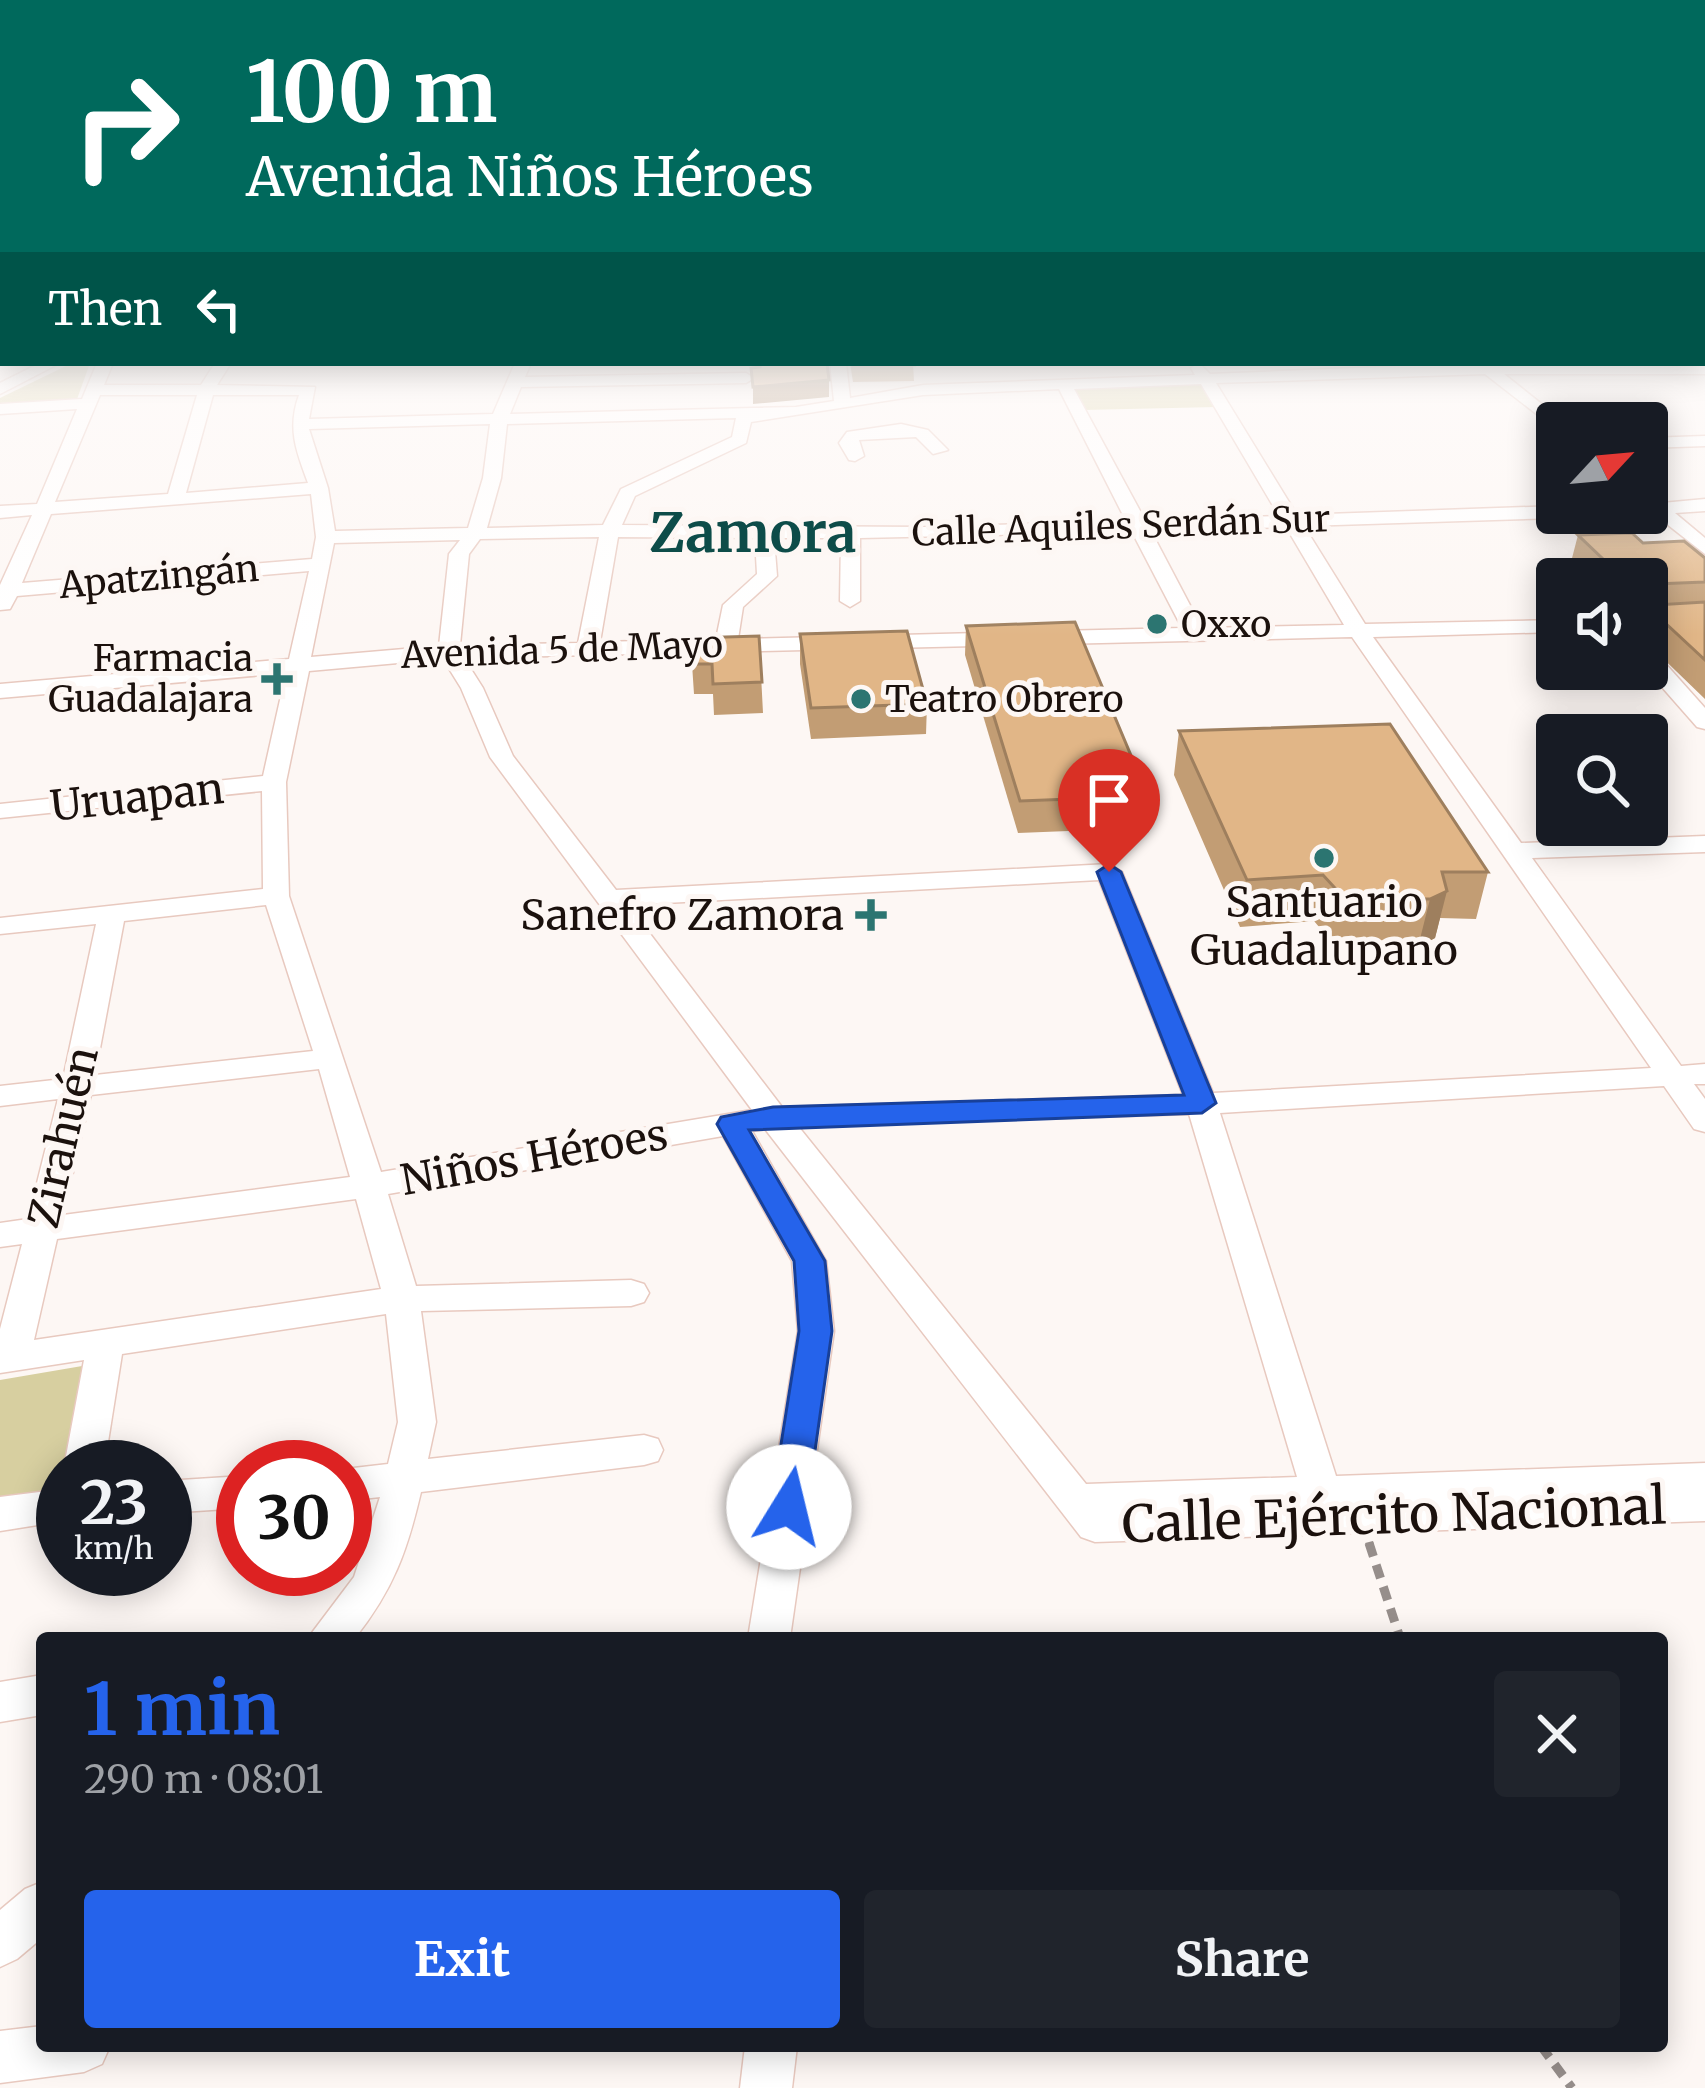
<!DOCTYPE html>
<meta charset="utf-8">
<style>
body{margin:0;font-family:Merriweather,serif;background:#20242c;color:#f1f3f6;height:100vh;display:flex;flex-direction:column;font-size:45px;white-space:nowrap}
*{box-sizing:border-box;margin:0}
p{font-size:39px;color:#9ea1a6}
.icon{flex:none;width:66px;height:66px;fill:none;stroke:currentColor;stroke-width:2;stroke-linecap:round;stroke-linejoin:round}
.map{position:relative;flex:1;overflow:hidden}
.details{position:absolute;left:36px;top:1632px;width:1632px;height:420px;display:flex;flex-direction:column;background:#171b24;border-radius:12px;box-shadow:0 6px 30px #0003}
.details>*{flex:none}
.hud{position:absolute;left:0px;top:0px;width:1707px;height:366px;box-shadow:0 6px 30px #0003;background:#00695c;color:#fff;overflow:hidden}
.needle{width:78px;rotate:64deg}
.tools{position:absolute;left:1536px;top:402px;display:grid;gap:24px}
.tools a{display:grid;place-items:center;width:132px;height:132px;border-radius:12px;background:#171b24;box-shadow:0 6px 30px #0003;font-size:60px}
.speed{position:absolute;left:36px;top:1440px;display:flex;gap:24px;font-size:60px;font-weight:700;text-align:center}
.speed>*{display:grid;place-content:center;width:156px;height:156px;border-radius:50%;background:#171b24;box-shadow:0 6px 30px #0003;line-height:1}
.speed small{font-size:30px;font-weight:400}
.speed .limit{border:18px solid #d22;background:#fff;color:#111}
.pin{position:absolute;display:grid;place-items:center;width:102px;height:102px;color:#fff;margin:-123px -51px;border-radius:50% 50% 50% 0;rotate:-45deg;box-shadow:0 0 12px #0007}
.pin .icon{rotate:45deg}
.me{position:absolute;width:132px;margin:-66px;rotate:9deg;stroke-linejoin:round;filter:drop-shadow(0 0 9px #0008)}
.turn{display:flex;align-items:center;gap:42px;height:252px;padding:0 48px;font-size:54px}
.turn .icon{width:156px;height:156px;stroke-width:2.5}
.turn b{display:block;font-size:84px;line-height:102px}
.then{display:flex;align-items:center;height:114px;padding:0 48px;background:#0003;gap:24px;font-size:45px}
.round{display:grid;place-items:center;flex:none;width:126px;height:126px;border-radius:12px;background:#20242c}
.overview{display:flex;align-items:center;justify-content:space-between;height:204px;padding:0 48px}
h1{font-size:72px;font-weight:700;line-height:90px;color:#2563eb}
.action{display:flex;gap:24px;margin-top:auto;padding:24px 48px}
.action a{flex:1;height:138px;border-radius:12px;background:#2563eb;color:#fff;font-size:48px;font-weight:700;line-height:138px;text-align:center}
.action a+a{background:#20242c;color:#f1f3f6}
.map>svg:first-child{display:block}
.green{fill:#d7cfa0}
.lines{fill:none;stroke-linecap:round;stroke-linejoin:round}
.minor-casing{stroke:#e8c9bf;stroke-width:3}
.path-far1{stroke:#968e8b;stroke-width:8;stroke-dasharray:10 8;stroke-linecap:butt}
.path{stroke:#968e8b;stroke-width:9;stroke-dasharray:14 9;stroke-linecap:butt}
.minor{fill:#fff;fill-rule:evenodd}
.wall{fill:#c29d74}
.shaded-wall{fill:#9e7f5e}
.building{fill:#e1b687;stroke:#9e7f5e;stroke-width:3}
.route{fill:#2563eb;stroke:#184099;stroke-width:3}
.poi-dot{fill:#2c7571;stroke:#fdf7f4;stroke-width:4.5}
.labels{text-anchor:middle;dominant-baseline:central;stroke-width:10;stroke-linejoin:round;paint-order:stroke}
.far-street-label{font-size:36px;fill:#1b110d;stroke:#fdf7f4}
.far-poi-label{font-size:36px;fill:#1b110d;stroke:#fdf7f4;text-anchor:start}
.street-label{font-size:42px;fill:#1b110d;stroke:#fdf7f4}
.poi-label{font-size:42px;fill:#1b110d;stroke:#fdf7f4}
.near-street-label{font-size:51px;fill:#1b110d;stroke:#fdf7f4}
.far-town-label{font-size:54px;font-weight:bold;fill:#0d4c49;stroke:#fdf7f4}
</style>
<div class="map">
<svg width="1705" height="2088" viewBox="0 0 1705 2088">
<rect width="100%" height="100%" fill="#fdf7f4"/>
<g class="green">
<path d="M72,363H90L76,402L0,406V398Z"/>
<path d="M1200,382L1217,407L1083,410L1072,388Z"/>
<path d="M88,1365L57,1493L0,1502V1380Z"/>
</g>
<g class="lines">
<g class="minor-casing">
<g id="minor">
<path d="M40,363H60L0,394V383Z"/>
<path d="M97,363H113L104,385H201L215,363H231L217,385L315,387L309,419L493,414L515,363H531L525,377L746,373L754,378L746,383L521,387L510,414L796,407L834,401L830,363H846L850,398L923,385L1195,375L1191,368L1199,363L1210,374L1476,363L1705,364V374H1504L1563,421L1557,423V430L1485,374L1216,383L1297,515L1557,506V513H1566L1557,518L1304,526L1365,624L1557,620V632L1373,637L1521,843L1705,836V852L1532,858L1681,1066L1705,1064V1084H1694L1705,1099V1132L1694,1129L1664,1086L1220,1113L1336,1476L1705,1463V1521L1095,1542L1081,1537L765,1129L752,1131L826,1261L834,1331L790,1638H748L798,1331L792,1261L723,1136L388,1194L416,1286L631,1280L644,1284L649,1293L644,1302L631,1306L421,1311L436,1422L428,1459L644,1435L658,1439L663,1450L658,1461L644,1465L421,1492C407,1552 393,1590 355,1638H308L354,1577L380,1497L345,1501V1469L388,1464L398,1422L386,1314L122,1354L104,1467H64L84,1360L0,1373V1329L22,1244L0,1247V1223L28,1219L58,1099L0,1106V1086L63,1079L96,924L0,934V918L263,889L262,791L0,818V804L263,776L286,673L0,698V684L289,659L309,571L17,596L10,609L0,610V585L32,515L0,518V506L37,504L77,409L0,414V404L82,399ZM1201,384L1279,516L1145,520L1074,389ZM1059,389L1126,521L925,527L622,525L635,496L746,443L751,422L923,395ZM100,395H197L168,494L55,502ZM213,395H299C287,428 296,451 308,483L186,493ZM736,418L732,437L621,489L603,525L487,528L501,478L507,424ZM490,424L483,478L468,528L335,531L328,488L309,429ZM311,494L316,537L312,559L22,583L51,514ZM1286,527L1344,625L1202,628L1151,531ZM1132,532L1182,628L738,639L743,607L777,576L774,538H841L840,601L850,607L860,601V538ZM599,537L578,643L460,645L469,554L480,539ZM618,537L755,538L757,574L723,605L716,639L600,642ZM460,540L449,554L439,646L311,657L334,543ZM1352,637L1651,1068L1213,1093L1122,872L1109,864L616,890L513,756L483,688L464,658ZM443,659L461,688L490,757L752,1110L381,1172L289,896L286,782L309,671ZM1099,880L1183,1095L782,1107L628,905ZM266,905L313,1051L95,1075L124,921ZM319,1069L350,1177L63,1215L91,1095ZM1189,1114L1297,1477L1086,1484L798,1126ZM356,1199L381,1289L34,1340L57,1239Z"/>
<path d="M901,424L928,430L948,450L933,454L916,437L859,440L864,456L855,461L849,460L839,443L847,432Z"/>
<path d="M1705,436V446L1647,448V438Z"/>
<path d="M1647,494L1662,503L1705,499V511L1675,513L1705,538V554L1654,514L1645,513Z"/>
<path d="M1647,651L1655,652L1705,708V729L1697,727L1646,669Z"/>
<path d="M243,1476V1508L165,1513V1481Z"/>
<path d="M63,1489V1521L0,1531V1497Z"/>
<path d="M42,1675V1715L0,1722V1682Z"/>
<path d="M42,1882V1938L17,1959L0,1967V1910L25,1889Z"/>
<path d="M42,2026V2046H110L102,2064L84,2072L0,2083V2031Z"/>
<path d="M745,2046H797L792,2088H740Z"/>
</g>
</g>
<path class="path-far1" d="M1369,1542L1370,1546"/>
<g class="path">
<path d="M1369,1543L1400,1638"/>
<path d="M1541,2046L1572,2088"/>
</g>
<use href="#minor" class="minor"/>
</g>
<g class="wall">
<path d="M850,363H913L914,381L853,382Z"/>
<path d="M1578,535L1643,543L1705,558V699L1647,643V579H1588L1571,562Z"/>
<path d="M966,626L1148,796L1144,828L1018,833L965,655Z"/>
<path d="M800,634L927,704L926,734L811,739L800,664Z"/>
<path d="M759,636L763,713L714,715L713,694H694L692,664Z"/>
<path d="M1179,731L1488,872L1476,919L1440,918L1435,938L1418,947H1336L1314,921L1240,927L1174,775Z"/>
</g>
<g class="shaded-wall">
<path d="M829,380V397L753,404V387Z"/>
<path d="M1447,891L1435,938L1418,947L1430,899Z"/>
</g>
<g class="building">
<path d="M760,363H827L829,380L753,387L751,368L760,367Z"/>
<path d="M852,363H913L914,365L853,366Z"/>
<path d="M1632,533L1643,543L1684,541L1705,558V582L1655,584L1651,588L1656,605L1705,602V660L1647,606H1652L1647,601V579H1624L1578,535Z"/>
<path d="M1075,622L1148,796L1020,801L966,626Z"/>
<path d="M907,631L927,704L811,708L800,634Z"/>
<path d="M759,636L762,682L713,684L712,664H692V638Z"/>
<path d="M1390,724L1488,872H1442L1447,891L1430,899H1345L1323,875L1247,880L1179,731Z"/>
</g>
<linearGradient id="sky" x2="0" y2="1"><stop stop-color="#a3aedc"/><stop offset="0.54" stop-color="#fefbfa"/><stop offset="1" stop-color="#fefbfa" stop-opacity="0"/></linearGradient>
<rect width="1705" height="635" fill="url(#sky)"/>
<path class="route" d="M1109,864L1121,872L1216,1103L1202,1113L749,1130L825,1261L832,1331L807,1507L802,1517L789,1522L776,1517L771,1507L799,1331L794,1261L717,1124L721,1117L773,1107L1184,1095L1097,872Z"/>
<g class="poi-dot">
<circle cx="1157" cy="624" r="12"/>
<path d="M271 661h12v12h12v12h-12v12h-12v-12h-12v-12h12z"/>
<circle cx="861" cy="699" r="12"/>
<circle cx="1324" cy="858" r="12"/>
<path d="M865 897h12v12h12v12h-12v12h-12v-12h-12v-12h12z"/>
</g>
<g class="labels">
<g class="far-street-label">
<text transform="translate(1121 526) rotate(-2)">Calle Aquiles Serdán Sur</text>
<text transform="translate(159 577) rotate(-5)">Apatzingán</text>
<text transform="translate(562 650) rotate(-2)">Avenida 5 de Mayo</text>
</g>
<g class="far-poi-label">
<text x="1181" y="624">Oxxo</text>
<text x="253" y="658" text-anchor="end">Farmacia<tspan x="253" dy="41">Guadalajara</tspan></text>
<text x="885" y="699">Teatro Obrero</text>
</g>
<g class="street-label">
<text transform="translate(137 797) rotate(-6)">Uruapan</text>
<text transform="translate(63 1137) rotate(-77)">Zirahuén</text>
<text transform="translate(534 1157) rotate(-10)">Niños Héroes</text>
</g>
<g class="poi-label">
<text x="1324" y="902">Santuario<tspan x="1324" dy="48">Guadalupano</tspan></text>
<text x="844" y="915" text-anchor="end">Sanefro Zamora</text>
</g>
<g class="near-street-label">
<text transform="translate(1394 1515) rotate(-2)">Calle Ejército Nacional</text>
</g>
<g class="far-town-label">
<text x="753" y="533">Zamora</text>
</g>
</g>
</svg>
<div class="tools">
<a><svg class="needle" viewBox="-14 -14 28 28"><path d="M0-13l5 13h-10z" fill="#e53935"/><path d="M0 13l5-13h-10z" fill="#9ea1a6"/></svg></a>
<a><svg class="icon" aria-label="sound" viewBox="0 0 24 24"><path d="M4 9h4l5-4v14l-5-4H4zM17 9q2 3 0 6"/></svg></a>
<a><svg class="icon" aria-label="search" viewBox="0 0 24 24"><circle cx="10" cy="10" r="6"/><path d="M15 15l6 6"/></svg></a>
</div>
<div class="speed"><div>23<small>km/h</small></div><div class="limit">30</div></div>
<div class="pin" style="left:1109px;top:872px;background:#d93025"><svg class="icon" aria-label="arrive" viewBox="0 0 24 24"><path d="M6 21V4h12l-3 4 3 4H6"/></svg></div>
<svg class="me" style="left:789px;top:1507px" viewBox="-20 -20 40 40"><circle r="19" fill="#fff"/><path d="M0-13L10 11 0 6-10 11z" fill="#2563eb"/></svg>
<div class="hud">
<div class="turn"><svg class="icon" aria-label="right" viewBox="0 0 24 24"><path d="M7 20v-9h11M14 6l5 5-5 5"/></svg><div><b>100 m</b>Avenida Niños Héroes</div></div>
<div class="then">Then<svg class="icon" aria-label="left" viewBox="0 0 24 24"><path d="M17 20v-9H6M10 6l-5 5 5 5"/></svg></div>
</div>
<section class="details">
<div class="overview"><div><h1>1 min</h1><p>290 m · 08:01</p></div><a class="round"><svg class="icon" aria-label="close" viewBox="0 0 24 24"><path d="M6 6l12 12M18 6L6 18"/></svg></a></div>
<div class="action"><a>Exit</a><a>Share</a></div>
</section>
</div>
